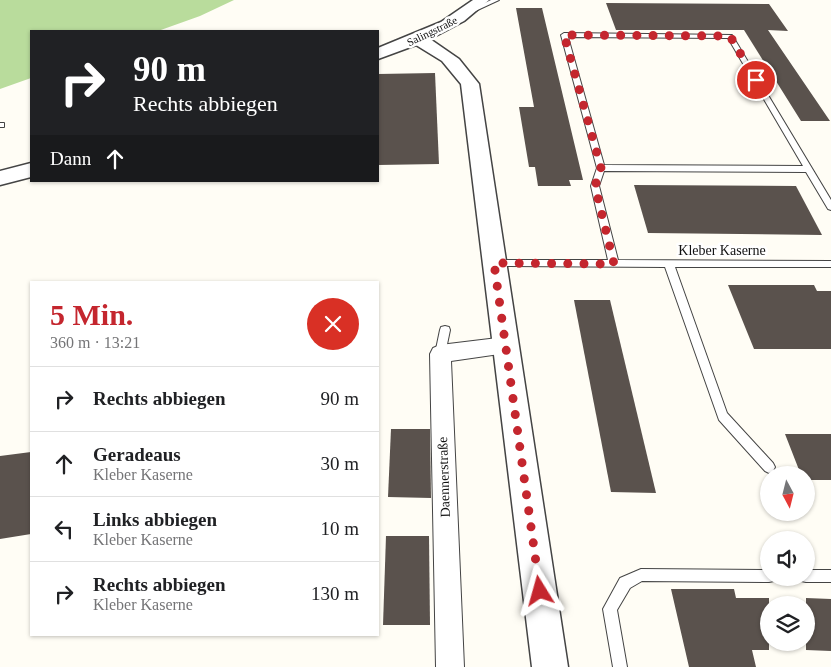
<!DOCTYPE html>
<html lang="de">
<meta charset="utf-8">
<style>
body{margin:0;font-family:"Times New Roman",serif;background:#f2f2f2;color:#202124;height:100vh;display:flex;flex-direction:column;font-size:19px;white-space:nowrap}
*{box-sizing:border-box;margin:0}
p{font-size:16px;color:#757577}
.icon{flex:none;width:28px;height:28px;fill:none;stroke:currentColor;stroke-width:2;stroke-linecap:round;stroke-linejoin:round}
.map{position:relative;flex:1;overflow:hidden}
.sheet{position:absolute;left:30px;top:281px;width:349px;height:355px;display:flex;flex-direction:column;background:#fff;border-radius:0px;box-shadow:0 1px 4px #0004}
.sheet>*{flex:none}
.top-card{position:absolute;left:30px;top:30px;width:349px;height:152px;border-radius:0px;box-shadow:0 1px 4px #0004;background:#202124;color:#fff;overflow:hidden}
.needle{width:32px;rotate:173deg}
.fabs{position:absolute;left:760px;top:466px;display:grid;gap:10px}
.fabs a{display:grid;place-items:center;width:55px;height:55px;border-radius:50%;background:#fff;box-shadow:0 1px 4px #0004;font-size:25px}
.pin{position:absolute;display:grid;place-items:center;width:42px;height:42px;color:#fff;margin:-21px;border:2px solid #fff;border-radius:50%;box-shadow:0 1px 5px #0007}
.me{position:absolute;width:55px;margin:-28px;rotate:352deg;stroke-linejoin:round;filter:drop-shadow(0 0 4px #0008)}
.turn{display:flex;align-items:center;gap:18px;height:105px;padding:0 20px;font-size:22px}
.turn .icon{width:65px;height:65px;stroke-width:2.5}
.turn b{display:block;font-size:35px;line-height:42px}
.then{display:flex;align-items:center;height:48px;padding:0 20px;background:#0003;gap:10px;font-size:19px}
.round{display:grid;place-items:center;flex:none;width:52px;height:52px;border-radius:26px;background:#f2f2f2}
.headline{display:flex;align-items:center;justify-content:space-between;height:85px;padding:0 20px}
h1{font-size:30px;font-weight:800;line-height:38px;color:#c4262e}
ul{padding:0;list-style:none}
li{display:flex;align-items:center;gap:15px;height:65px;padding:0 20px;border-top:1px solid #e0e0e0}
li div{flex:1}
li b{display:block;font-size:19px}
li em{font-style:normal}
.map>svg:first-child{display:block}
.forest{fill:#b9dc9c}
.building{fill:#5a524d}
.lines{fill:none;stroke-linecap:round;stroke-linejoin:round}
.service-casing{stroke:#444;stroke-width:2}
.minor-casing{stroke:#444;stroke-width:2}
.tertiary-casing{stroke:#444;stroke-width:3}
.service{fill:#fff;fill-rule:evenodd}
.minor{fill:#fff;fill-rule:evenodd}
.tertiary{fill:#fff;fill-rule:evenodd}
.route{stroke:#c4262e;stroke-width:9;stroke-dasharray:0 16.2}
.labels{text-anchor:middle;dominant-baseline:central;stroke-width:5;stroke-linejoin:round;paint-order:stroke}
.far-street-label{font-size:11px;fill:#111;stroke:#fff}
.street-label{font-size:14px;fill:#111;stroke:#fff}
</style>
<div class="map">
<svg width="831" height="667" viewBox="0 0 831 667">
<rect width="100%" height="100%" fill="#fffdf5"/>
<path class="forest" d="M0,0H234L200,16L158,31H31V78L0,89Z"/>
<g class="building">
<path d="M606,3L769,4L788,31L768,30L830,121H801L744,30H616Z"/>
<path d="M516,8H542L583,180H569L571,186H538L535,167H529L519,107H534Z"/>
<path d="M435,73L439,164L378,165V74Z"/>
<path d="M634,185L796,186L822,235L648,233Z"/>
<path d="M728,285H814L817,291H831V349H754Z"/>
<path d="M574,300H610L656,493L611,492Z"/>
<path d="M391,429H430L431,498L388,497Z"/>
<path d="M785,434H831V480H806V475H801Z"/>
<path d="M31,452V534L0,539V456Z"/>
<path d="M386,536H429L430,625H383Z"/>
<path d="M671,589H734L736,598H769V650H752L756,667H689Z"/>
<path d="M806,598L831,599V651L806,650Z"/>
</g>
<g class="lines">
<g class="service-casing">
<g id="service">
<path d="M491,0H499L471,13L466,12Z"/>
<path d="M564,33L732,35L831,200V210L828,209L806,172L604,171L599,186L618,260L831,261V267H675L727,413L773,463L775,467L773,471L769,473L765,471L719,420L665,267L495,266L490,263L495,260H608L591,186L597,168L561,35ZM568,37L728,38L803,166L604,165Z"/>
<rect x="0" y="123" width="4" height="4"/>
<path d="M445,326L449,327L450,330L445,354L444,357L440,358L436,357L435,354L440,330L441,327Z"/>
<path d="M641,569L769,570V578H775L774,581L769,582L642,581L630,588L617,610L627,667H613L603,609L620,578Z"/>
<path d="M806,570H831V582H806L801,581L800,578H806Z"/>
</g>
</g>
<g class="minor-casing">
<path id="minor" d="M506,337L513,340L516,346L513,352L451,361L464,667H436L430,354L433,348L440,345Z"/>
</g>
<g class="tertiary-casing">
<g id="tertiary">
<path d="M473,0H489L464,21L430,39L459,59L479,84L568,667H532L461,84L442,61L416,45L378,59V48L441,22Z"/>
<path d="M31,163V177L0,185V171Z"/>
</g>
</g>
<use href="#service" class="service"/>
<use href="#minor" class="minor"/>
<use href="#tertiary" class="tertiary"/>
</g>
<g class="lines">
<path class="route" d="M540,591L494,263L614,264L595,186L601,168L564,35L730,36L756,80"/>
</g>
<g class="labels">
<g class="far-street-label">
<text transform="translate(432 31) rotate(-26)">Salingstraße</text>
</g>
<g class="street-label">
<text x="722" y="250">Kleber Kaserne</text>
<text transform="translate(444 477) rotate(-92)">Daennerstraße</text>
</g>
</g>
</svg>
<div class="fabs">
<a><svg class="needle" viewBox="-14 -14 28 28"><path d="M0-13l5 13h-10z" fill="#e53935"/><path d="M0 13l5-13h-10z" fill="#757577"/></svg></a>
<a><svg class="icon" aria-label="sound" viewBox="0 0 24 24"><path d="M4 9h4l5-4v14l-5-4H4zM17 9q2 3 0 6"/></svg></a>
<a><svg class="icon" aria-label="layers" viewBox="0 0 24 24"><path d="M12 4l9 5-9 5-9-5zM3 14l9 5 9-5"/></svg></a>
</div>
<div class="pin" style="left:756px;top:80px;background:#d93025"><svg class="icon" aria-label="arrive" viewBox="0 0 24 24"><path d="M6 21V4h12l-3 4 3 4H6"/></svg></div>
<svg class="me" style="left:540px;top:591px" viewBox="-20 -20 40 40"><path d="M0-17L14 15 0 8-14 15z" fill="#c4262e" stroke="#fff" stroke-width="4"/></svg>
<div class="top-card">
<div class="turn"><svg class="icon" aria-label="right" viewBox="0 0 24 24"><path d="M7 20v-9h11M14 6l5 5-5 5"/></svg><div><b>90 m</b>Rechts abbiegen</div></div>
<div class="then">Dann<svg class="icon" aria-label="ahead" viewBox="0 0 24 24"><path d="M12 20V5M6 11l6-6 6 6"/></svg></div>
</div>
<section class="sheet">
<div class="headline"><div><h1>5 Min.</h1><p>360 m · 13:21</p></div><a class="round" style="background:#d93025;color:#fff"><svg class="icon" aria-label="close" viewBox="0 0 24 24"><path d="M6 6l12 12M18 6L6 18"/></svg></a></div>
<ul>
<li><svg class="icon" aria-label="right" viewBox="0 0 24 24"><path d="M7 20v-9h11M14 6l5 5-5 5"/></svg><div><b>Rechts abbiegen</b></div><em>90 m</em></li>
<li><svg class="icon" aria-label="ahead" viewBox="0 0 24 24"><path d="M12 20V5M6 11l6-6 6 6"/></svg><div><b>Geradeaus</b><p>Kleber Kaserne</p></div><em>30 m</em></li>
<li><svg class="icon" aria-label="left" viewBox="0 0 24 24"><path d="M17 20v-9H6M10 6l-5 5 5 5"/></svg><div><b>Links abbiegen</b><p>Kleber Kaserne</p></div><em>10 m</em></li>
<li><svg class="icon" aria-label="right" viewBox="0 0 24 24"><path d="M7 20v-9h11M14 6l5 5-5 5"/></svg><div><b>Rechts abbiegen</b><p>Kleber Kaserne</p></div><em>130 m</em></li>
</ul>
</section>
</div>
